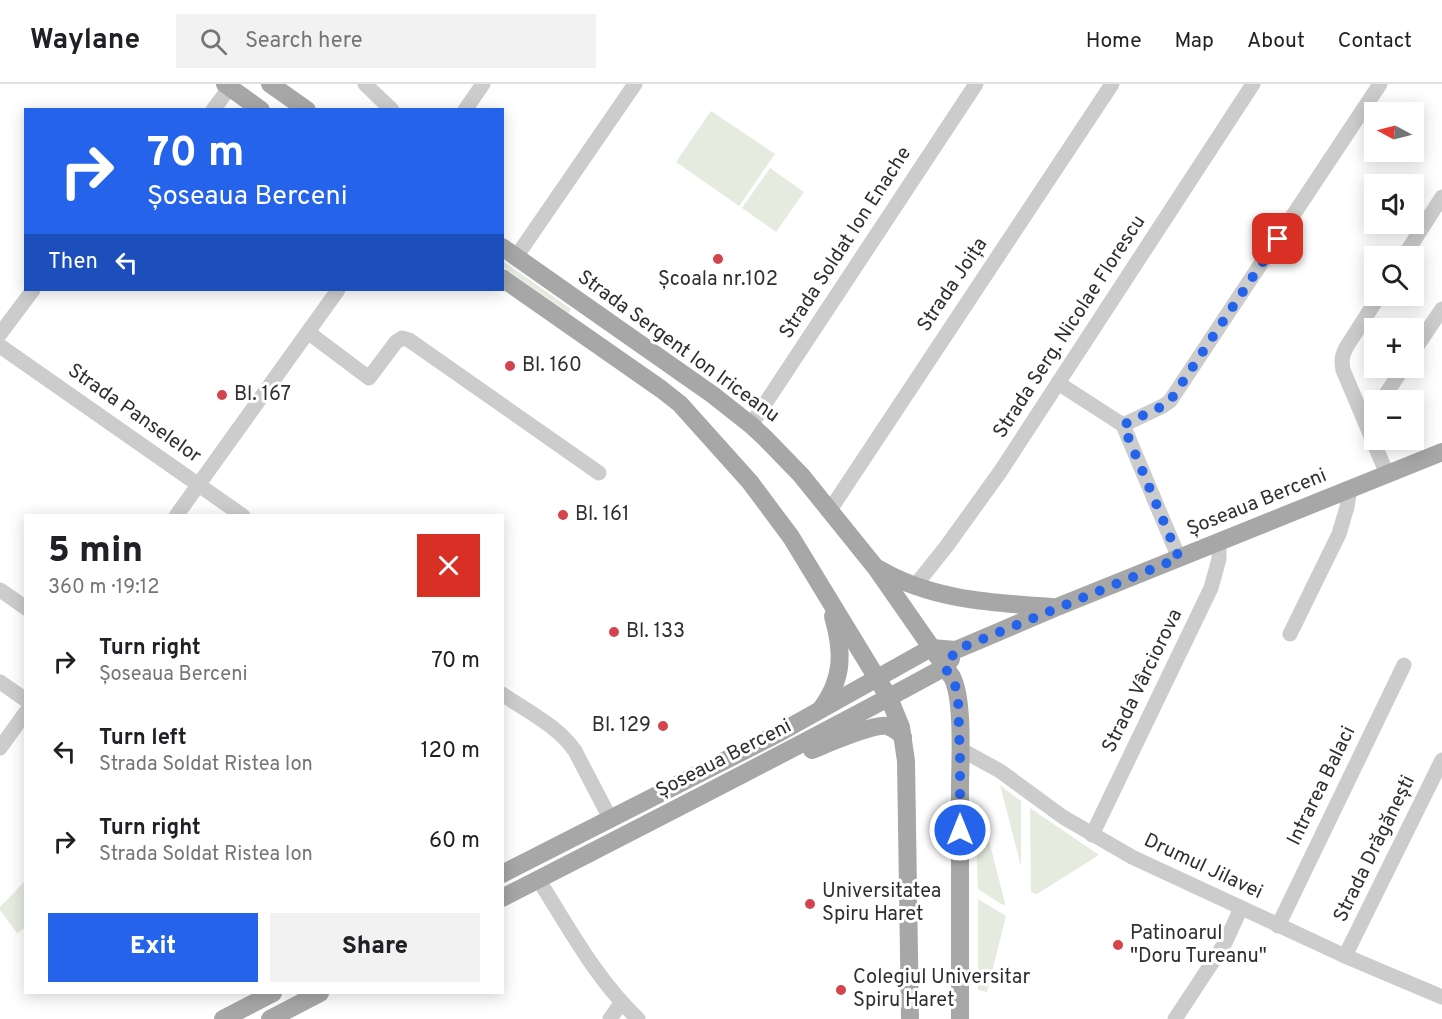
<!DOCTYPE html>
<meta charset="utf-8">
<style>
body{margin:0;font-family:Overpass,sans-serif;background:#f2f2f2;color:#202124;height:100vh;display:flex;flex-direction:column;font-size:22px;white-space:nowrap}
*{box-sizing:border-box;margin:0}
p{font-size:20px;color:#757577}
.icon{flex:none;width:33px;height:33px;fill:none;stroke:currentColor;stroke-width:2;stroke-linecap:round;stroke-linejoin:round}
.map{position:relative;flex:1;overflow:hidden}
.sheet{position:absolute;left:24px;top:430px;width:480px;height:480px;display:flex;flex-direction:column;background:#fff;border-radius:0px;box-shadow:0 3px 15px #0003}
.sheet>*{flex:none}
.top-card{position:absolute;left:24px;top:24px;width:480px;height:183px;border-radius:0px;box-shadow:0 3px 15px #0003;background:#2563eb;color:#fff;overflow:hidden}
.needle{width:39px;rotate:277deg}
.fabs{position:absolute;left:1364px;top:18px;display:grid;gap:12px}
.fabs a{display:grid;place-items:center;width:60px;height:60px;border-radius:0px;background:#fff;box-shadow:0 3px 15px #0003;font-size:30px}
.pin{position:absolute;display:grid;place-items:center;width:51px;height:51px;color:#fff;margin:-26px;border-radius:12px;box-shadow:0 3px 9px #0006}
.me{position:absolute;width:66px;margin:-33px;rotate:0deg;stroke-linejoin:round;filter:drop-shadow(0 0 4px #0008)}
.turn{display:flex;align-items:center;gap:21px;height:126px;padding:0 24px;font-size:27px}
.turn .icon{width:78px;height:78px;stroke-width:2.5}
.turn b{display:block;font-size:42px;line-height:51px}
.then{display:flex;align-items:center;height:57px;padding:0 24px;background:#0003;gap:12px;font-size:22px}
.round{display:grid;place-items:center;flex:none;width:63px;height:63px;border-radius:0px;background:#f2f2f2}
.headline{display:flex;align-items:center;justify-content:space-between;height:102px;padding:0 24px}
h1{font-size:36px;font-weight:800;line-height:45px}
.action{display:flex;gap:12px;margin-top:auto;padding:12px 24px}
.action a{flex:1;height:69px;border-radius:0px;background:#2563eb;color:#fff;font-size:24px;font-weight:800;line-height:69px;text-align:center}
.action a+a{background:#f2f2f2;color:#202124}
ul{padding:0;list-style:none}
li{display:flex;align-items:center;gap:18px;height:90px;padding:0 24px}
li div{flex:1}
li b{display:block;font-size:22px}
li em{font-style:normal}
header{display:flex;align-items:center;gap:36px;box-sizing:border-box;height:84px;padding:0 30px;background:#fff;border-bottom:2px solid #e0e0e0}
header strong{font-size:28px}
nav{display:flex;gap:33px;margin-inline-start:auto;font-size:21px}
.search{width:420px;height:54px;background:#f2f2f2;display:flex;align-items:center;gap:15px;box-sizing:border-box;padding:0 21px;border-radius:0px;color:#757577;font-size:22px}
.map>svg:first-child{display:block}
.green{fill:#e5ebde}
.lines{fill:none;stroke-linecap:round;stroke-linejoin:round}
.minor{stroke:#ccc;stroke-width:15}
.major{stroke:#a7a7a7;stroke-width:18}
.route{stroke:#2563eb;stroke-width:10;stroke-dasharray:0 18}
.poi-dot{fill:#d3444c;stroke:#fff;stroke-width:2}
.labels{text-anchor:middle;dominant-baseline:central;stroke-width:6;stroke-linejoin:round;paint-order:stroke}
.street-label{font-size:20px;fill:#2f2f2f;stroke:#fff}
.poi-label{font-size:20px;fill:#2f2f2f;stroke:#fff;text-anchor:start}
</style>
<header>
<strong>Waylane</strong>
<div class="search"><svg class="icon" aria-label="search" viewBox="0 0 24 24"><circle cx="10" cy="10" r="6"/><path d="M15 15l6 6"/></svg>Search here</div>
<nav><a>Home</a><a>Map</a><a>About</a><a>Contact</a></nav>
</header>
<div class="map">
<svg width="1442" height="935" viewBox="0 0 1442 935">
<rect width="100%" height="100%" fill="#fff"/>
<g class="green">
<path d="M711,27L775,70L739,122L676,78Z"/>
<path d="M770,84L804,108L776,148L742,124Z"/>
<path d="M503,177L571,225L569,229L503,183Z"/>
<path d="M1000,701L1021,717V782Z"/>
<path d="M1030,724L1099,771L1037,810L1031,808V805Z"/>
<path d="M975,725L982,729L1005,819L1004,821L1001,820L978,805Z"/>
<path d="M25,797V844L17,849L0,826V823Z"/>
<path d="M978,815L1006,832L987,908L978,906Z"/>
</g>
<g class="lines">
<g class="minor">
<path d="M365,0L392,26"/>
<path d="M213,26L230,3"/>
<path d="M465,26L483,0"/>
<path d="M1404,172L1442,113"/>
<path d="M516,173L635,0"/>
<path d="M1379,212L1347,262C1342,271 1341,276 1343,286L1387,390"/>
<path d="M310,245L313,252L369,294L396,258L402,254L409,256L599,389"/>
<path d="M0,250L33,206"/>
<path d="M0,262L243,432"/>
<path d="M1413,268L1442,225"/>
<path d="M1058,299L1123,341L1163,322L1170,317L1380,0"/>
<path d="M1382,316L1403,284"/>
<path d="M751,341L976,0"/>
<path d="M1123,341L1179,474"/>
<path d="M830,426L1112,0"/>
<path d="M176,432L338,206"/>
<path d="M914,503L946,463L1000,388L1253,0"/>
<path d="M0,506L26,524"/>
<path d="M1290,550L1339,450L1347,423L1350,405"/>
<path d="M0,598L26,616"/>
<path d="M502,610C527,627 558,642 575,667L611,736"/>
<path d="M0,664L26,628"/>
<path d="M960,665L1000,687L1063,733L1132,773L1345,872L1442,913"/>
<path d="M1092,751L1211,504L1219,475V458"/>
<path d="M538,795C569,844 596,895 638,935"/>
<path d="M1278,842L1404,581"/>
<path d="M1345,872L1442,676"/>
<path d="M610,935L621,919"/>
<path d="M1175,935L1225,859L1241,824"/>
</g>
<g class="major">
<path d="M225,0L261,26"/>
<path d="M270,0L307,26"/>
<path d="M502,163L713,311L751,341L765,354L801,391L876,484L952,593C964,615 960,679 960,706C960,782 960,859 960,935"/>
<path d="M502,194L661,305L680,320L750,398L791,453L889,614L901,643L906,677L910,935"/>
<path d="M879,485C931,516 993,519 1052,523"/>
<path d="M821,625C844,594 843,567 833,532"/>
<path d="M812,666C829,659 872,640 887,642C894,644 899,648 903,653"/>
<path d="M502,790L779,649L931,564L956,566L1057,523L1442,368"/>
<path d="M502,814C650,738 799,663 945,583L951,575"/>
<path d="M223,935L273,909"/>
<path d="M270,935L320,909"/>
</g>
</g>
<g class="lines">
<path class="route" d="M960,746V674L958,613L954,597L945,584L956,566L1179,474L1123,341L1163,322L1170,317L1278,155"/>
</g>
<g class="poi-dot">
<circle cx="718" cy="175" r="6"/>
<circle cx="510" cy="282" r="6"/>
<circle cx="222" cy="311" r="6"/>
<circle cx="563" cy="431" r="6"/>
<circle cx="614" cy="548" r="6"/>
<circle cx="663" cy="642" r="6"/>
<circle cx="810" cy="820" r="6"/>
<circle cx="1118" cy="861" r="6"/>
<circle cx="841" cy="906" r="6"/>
</g>
<g class="labels">
<g class="street-label">
<text transform="translate(846 159) rotate(-57)">Strada Soldat Ion Enache</text>
<text transform="translate(953 201) rotate(-56)">Strada Joița</text>
<text transform="translate(1070 243) rotate(-57)">Strada Serg. Nicolae Florescu</text>
<text transform="translate(678 263) rotate(36)">Strada Sergent Ion Iriceanu</text>
<text transform="translate(134 330) rotate(35)">Strada Panselelor</text>
<text transform="translate(1257 419) rotate(-22)">Șoseaua Berceni</text>
<text transform="translate(1143 597) rotate(-64)">Strada Vârciorova</text>
<text transform="translate(724 675) rotate(-27)">Șoseaua Berceni</text>
<text transform="translate(1322 702) rotate(-64)">Intrarea Balaci</text>
<text transform="translate(1375 765) rotate(-64)">Strada Drăgănești</text>
<text transform="translate(1203 783) rotate(25)">Drumul Jilavei</text>
</g>
<g class="poi-label">
<text x="718" y="196" text-anchor="middle">Școala nr.102</text>
<text x="522" y="282">Bl. 160</text>
<text x="234" y="311">Bl. 167</text>
<text x="575" y="431">Bl. 161</text>
<text x="626" y="548">Bl. 133</text>
<text x="651" y="642" text-anchor="end">Bl. 129</text>
<text x="822" y="808">Universitatea<tspan x="822" dy="23">Spiru Haret</tspan></text>
<text x="1130" y="850">Patinoarul<tspan x="1130" dy="23">"Doru Tureanu"</tspan></text>
<text x="853" y="894">Colegiul Universitar<tspan x="853" dy="23">Spiru Haret</tspan></text>
</g>
</g>
</svg>
<div class="fabs">
<a><svg class="needle" viewBox="-14 -14 28 28"><path d="M0-13l5 13h-10z" fill="#e53935"/><path d="M0 13l5-13h-10z" fill="#757577"/></svg></a>
<a><svg class="icon" aria-label="sound" viewBox="0 0 24 24"><path d="M4 9h4l5-4v14l-5-4H4zM17 9q2 3 0 6"/></svg></a>
<a><svg class="icon" aria-label="search" viewBox="0 0 24 24"><circle cx="10" cy="10" r="6"/><path d="M15 15l6 6"/></svg></a>
<a>+</a>
<a>−</a>
</div>
<div class="pin" style="left:1278px;top:155px;background:#d93025"><svg class="icon" aria-label="arrive" viewBox="0 0 24 24"><path d="M6 21V4h12l-3 4 3 4H6"/></svg></div>
<svg class="me" style="left:960px;top:746px" viewBox="-20 -20 40 40"><circle r="17" fill="#2563eb" stroke="#fff" stroke-width="3"/><path d="M0-11L8 9 0 5-8 9z" fill="#fff"/></svg>
<div class="top-card">
<div class="turn"><svg class="icon" aria-label="right" viewBox="0 0 24 24"><path d="M7 20v-9h11M14 6l5 5-5 5"/></svg><div><b>70 m</b>Șoseaua Berceni</div></div>
<div class="then">Then<svg class="icon" aria-label="left" viewBox="0 0 24 24"><path d="M17 20v-9H6M10 6l-5 5 5 5"/></svg></div>
</div>
<section class="sheet">
<div class="headline"><div><h1>5 min</h1><p>360 m · 19:12</p></div><a class="round" style="background:#d93025;color:#fff"><svg class="icon" aria-label="close" viewBox="0 0 24 24"><path d="M6 6l12 12M18 6L6 18"/></svg></a></div>
<ul>
<li><svg class="icon" aria-label="right" viewBox="0 0 24 24"><path d="M7 20v-9h11M14 6l5 5-5 5"/></svg><div><b>Turn right</b><p>Șoseaua Berceni</p></div><em>70 m</em></li>
<li><svg class="icon" aria-label="left" viewBox="0 0 24 24"><path d="M17 20v-9H6M10 6l-5 5 5 5"/></svg><div><b>Turn left</b><p>Strada Soldat Ristea Ion</p></div><em>120 m</em></li>
<li><svg class="icon" aria-label="right" viewBox="0 0 24 24"><path d="M7 20v-9h11M14 6l5 5-5 5"/></svg><div><b>Turn right</b><p>Strada Soldat Ristea Ion</p></div><em>60 m</em></li>
</ul>
<div class="action"><a>Exit</a><a>Share</a></div>
</section>
</div>
